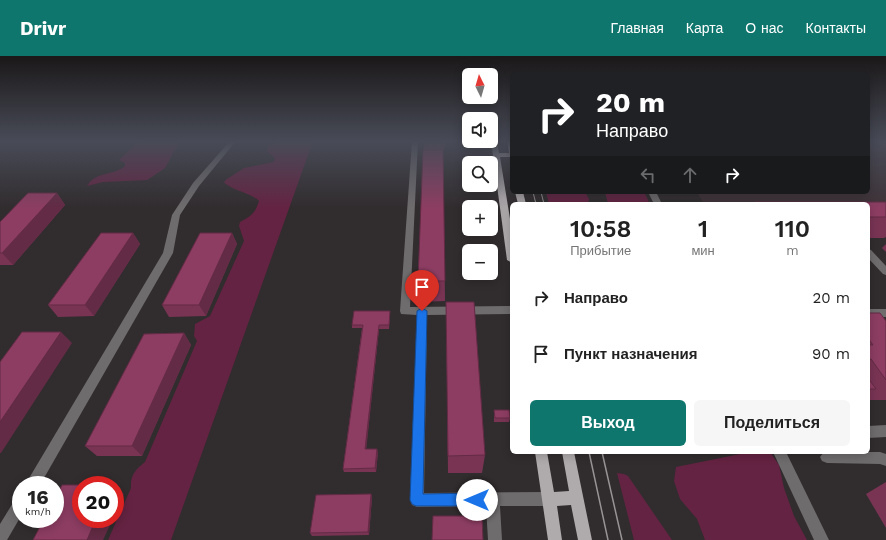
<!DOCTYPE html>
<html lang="ru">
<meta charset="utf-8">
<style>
body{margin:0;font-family:"Work Sans",sans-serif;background:#f6f6f6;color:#222;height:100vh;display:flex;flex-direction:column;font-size:15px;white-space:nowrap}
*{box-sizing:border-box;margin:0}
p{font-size:13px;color:#767676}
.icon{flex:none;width:22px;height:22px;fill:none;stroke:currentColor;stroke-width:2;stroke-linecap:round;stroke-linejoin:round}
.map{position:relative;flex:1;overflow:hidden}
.details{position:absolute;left:510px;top:146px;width:360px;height:252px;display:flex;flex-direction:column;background:#fff;border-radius:6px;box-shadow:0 2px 10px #0003}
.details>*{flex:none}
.top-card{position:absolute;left:510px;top:16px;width:360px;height:122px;border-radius:6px;box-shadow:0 2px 10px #0003;background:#202124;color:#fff;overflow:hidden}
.needle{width:26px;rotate:355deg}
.buttons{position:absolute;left:462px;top:12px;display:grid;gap:8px}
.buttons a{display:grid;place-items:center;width:36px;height:36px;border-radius:6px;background:#fff;box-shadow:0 2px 10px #0003;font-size:20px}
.speed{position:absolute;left:12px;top:420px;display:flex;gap:8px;font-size:20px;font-weight:700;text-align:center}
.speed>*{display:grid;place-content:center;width:52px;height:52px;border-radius:50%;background:#fff;box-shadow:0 2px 10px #0003;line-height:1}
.speed small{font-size:10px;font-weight:400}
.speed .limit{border:6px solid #d22;background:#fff;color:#111}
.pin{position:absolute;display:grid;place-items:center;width:34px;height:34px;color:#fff;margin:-41px -17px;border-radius:50% 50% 50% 0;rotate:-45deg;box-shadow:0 0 4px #0007}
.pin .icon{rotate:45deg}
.me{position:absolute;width:44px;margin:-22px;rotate:270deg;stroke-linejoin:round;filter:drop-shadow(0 0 3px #0008)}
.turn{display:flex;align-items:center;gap:14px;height:84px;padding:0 20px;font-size:18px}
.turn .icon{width:52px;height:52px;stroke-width:2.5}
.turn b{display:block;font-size:28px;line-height:34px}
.lanes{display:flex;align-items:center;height:38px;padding:0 20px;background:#0003;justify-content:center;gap:20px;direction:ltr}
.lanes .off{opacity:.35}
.eta{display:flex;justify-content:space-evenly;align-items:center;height:68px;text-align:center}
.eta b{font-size:24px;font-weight:600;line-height:28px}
.button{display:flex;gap:8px;margin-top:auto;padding:8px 20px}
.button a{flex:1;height:46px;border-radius:6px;background:#0f766e;color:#fff;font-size:16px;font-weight:600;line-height:46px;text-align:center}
.button a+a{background:#f6f6f6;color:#222}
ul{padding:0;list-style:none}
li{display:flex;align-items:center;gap:12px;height:56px;padding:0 20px}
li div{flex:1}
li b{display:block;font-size:15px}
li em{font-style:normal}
header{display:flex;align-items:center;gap:24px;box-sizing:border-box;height:56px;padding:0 20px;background:#0f766e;color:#fff}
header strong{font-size:19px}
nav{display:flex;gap:22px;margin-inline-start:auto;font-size:14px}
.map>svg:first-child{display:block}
.built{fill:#3e3237}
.green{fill:#642342}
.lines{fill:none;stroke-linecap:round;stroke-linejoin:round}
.minor{fill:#6f6c6d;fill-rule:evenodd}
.major{fill:#afaaac;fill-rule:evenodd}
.tram-far1{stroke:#989496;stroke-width:1}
.tram{stroke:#989496;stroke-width:1.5}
.wall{fill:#793454}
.shaded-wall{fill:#632b45}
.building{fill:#8d3d62;stroke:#632b45}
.route{fill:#1a73e8;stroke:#114b97}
</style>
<header>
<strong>Drivr</strong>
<nav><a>Главная</a><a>Карта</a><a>О нас</a><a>Контакты</a></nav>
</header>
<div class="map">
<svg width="886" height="484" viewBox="0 0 886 484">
<rect width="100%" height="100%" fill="#312c2e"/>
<path class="built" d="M868,85H877L886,92V152L868,148H704L697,136H868Z"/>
<g class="green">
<path d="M139,85H180L165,112L147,124L103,126L87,130C96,115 113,120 125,110V107L119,104Z"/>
<path d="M277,85H313L171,484H108L131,432C130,419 136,413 145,406L197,285L194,280L195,268L210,260L244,185L239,170L240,166C252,160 255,157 259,145C253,138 229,133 224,126L227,123L244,112L273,106L275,103L273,100L267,96L268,90Z"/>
<path d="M546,136H585L589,143L588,148H549Z"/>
<path d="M605,136H644L650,148H608Z"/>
<path d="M750,396H770L779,409L784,432L794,460L807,484H705L697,463L680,443L674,425L676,411Z"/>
<path d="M617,417L624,418L628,420L672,484H634Z"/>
</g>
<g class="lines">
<g class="minor">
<path d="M230,85H236L199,130L180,159L173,197L40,429H25L163,197L172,159L193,127Z"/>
<path d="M412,85H418L410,251L512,250V258L427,259L424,437L548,436L553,438L555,443L553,448L548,450H500L502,484H488L486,450L417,451L412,449L410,444L417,259L401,258L400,255Z"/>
<path d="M648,136H656L662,148H654Z"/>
<path d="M868,193L871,194L886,210V219L883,218L868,202Z"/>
<rect x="868" y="253" width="18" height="8"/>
<path d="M886,369V381L868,382V370Z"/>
<path d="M773,396H786L829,484H814Z"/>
<path d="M824,396H880L886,398V410L880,408L827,407L822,405L820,401Z"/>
<path d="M21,440V460L7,484H0V468L16,442Z"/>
</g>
<g class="major">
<path d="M491,85H497L499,97H509L507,85H512V101H500L512,175V207L507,204Z"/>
<path d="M515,136H523L526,148H518Z"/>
<path d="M535,396H547L554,436L569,435L562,396H574L592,484H578L571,449L557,450L562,484H548Z"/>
</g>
<g class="tram-far1">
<path d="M533,136L536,148"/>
<path d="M541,136L544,148"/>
</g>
<g class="tram">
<path d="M589,396L608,484"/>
<path d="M602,396L622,484"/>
</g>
</g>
<g class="wall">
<path d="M424,85H446V90H444V94H443L445,245L419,246L418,225L424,94Z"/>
<path d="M877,85H886V92Z"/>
<path d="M57,137L65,149L13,209H0V166Z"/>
<path d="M755,146H886V181L884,182H868V148H753Z"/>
<path d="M133,177L140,188L94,260L58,261L48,249Z"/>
<path d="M232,177L237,188L206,260L169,261L162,249Z"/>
<path d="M886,188V196L882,192Z"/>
<path d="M446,246L485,399L482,417H448Z"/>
<path d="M868,257L886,324V344H868Z"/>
<path d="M390,259L389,273H379L366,393L378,396L376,416H344L343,413L362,272H352V269Z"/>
<path d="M184,277L191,289L142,400H97L85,390Z"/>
<path d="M494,354L510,362L509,366H494Z"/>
<path d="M886,426V472L866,438Z"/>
<path d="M371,438L372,441L369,479L312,480L310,477Z"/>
</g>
<g class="shaded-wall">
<path d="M57,137L65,149L13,209L2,197Z"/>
<path d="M133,177L140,188L94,260L85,249Z"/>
<path d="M232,177L237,188L206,260L199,249Z"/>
<path d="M379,269V273L366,396L365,393Z"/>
<path d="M61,276L72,287L1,397H0V366Z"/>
<path d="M184,277L191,289L142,400L132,390Z"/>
<path d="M377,393L378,396L376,416L375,412Z"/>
<path d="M115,431L124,438L115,458Z"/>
<path d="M371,438L372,441L369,479L368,476Z"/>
<path d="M96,463H113L103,484H87Z"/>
</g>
<g class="building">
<path d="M423,94H443L445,225H418Z"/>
<path d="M28,137H57L2,197H0V166Z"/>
<path d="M755,146H886V161H868V148H756Z"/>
<path d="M101,177H133L85,249H48Z"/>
<path d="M200,177H232L199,249H162Z"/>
<path d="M446,246H474L485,399L448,400Z"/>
<path d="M354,255H390L389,269H379L365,393H377L375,412L343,413L363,269H352Z"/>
<path d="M868,257H880L886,265V324L871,303H868V289H873L868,282Z"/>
<path d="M22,276H61L0,366V306Z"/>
<path d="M184,277L132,390H85L144,278Z"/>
<path d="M868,322L876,333H868Z"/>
<path d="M494,354H509L510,362H495Z"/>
<path d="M62,429H112H81V463H96L87,484H33L44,463H55V443Z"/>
<path d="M371,438L368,476L310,477L316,439Z"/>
<path d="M433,460H482L483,484H432Z"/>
</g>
<linearGradient id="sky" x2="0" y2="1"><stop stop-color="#1b1819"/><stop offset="0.56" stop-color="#484b57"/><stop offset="1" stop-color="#484b57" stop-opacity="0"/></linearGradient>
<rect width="886" height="152" fill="url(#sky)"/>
<path class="route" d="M422,252L427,255L423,438L477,437L481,439L483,444L481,448L477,450H416L412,448L410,444L417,255Z"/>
</svg>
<div class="buttons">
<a><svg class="needle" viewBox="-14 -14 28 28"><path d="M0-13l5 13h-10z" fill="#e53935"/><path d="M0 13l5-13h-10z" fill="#767676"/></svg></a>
<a><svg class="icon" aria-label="sound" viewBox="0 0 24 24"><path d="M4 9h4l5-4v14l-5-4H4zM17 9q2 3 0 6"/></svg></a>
<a><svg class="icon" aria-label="search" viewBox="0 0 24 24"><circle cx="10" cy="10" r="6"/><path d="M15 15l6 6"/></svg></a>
<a>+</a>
<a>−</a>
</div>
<div class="speed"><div>16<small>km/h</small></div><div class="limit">20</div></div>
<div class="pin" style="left:422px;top:255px;background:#d93025"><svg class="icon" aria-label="arrive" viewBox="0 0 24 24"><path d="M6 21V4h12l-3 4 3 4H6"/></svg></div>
<svg class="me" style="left:477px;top:444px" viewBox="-20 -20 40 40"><circle r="19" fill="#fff"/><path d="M0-13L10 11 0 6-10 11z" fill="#1a73e8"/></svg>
<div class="top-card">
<div class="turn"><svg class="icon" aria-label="right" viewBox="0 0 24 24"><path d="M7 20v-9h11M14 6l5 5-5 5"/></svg><div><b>20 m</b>Направо</div></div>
<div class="lanes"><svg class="icon off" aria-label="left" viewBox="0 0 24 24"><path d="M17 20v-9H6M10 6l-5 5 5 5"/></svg><svg class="icon off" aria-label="ahead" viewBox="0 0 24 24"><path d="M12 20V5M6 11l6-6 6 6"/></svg><svg class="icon" aria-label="right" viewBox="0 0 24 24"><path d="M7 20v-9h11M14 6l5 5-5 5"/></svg></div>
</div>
<section class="details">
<div class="eta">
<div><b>10:58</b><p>Прибытие</p></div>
<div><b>1</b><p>мин</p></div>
<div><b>110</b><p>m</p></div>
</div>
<ul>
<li><svg class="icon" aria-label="right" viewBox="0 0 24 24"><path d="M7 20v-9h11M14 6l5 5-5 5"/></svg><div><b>Направо</b></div><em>20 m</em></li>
<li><svg class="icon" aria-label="arrive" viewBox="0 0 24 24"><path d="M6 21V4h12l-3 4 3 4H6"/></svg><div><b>Пункт назначения</b></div><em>90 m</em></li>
</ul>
<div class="button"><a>Выход</a><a>Поделиться</a></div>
</section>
</div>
